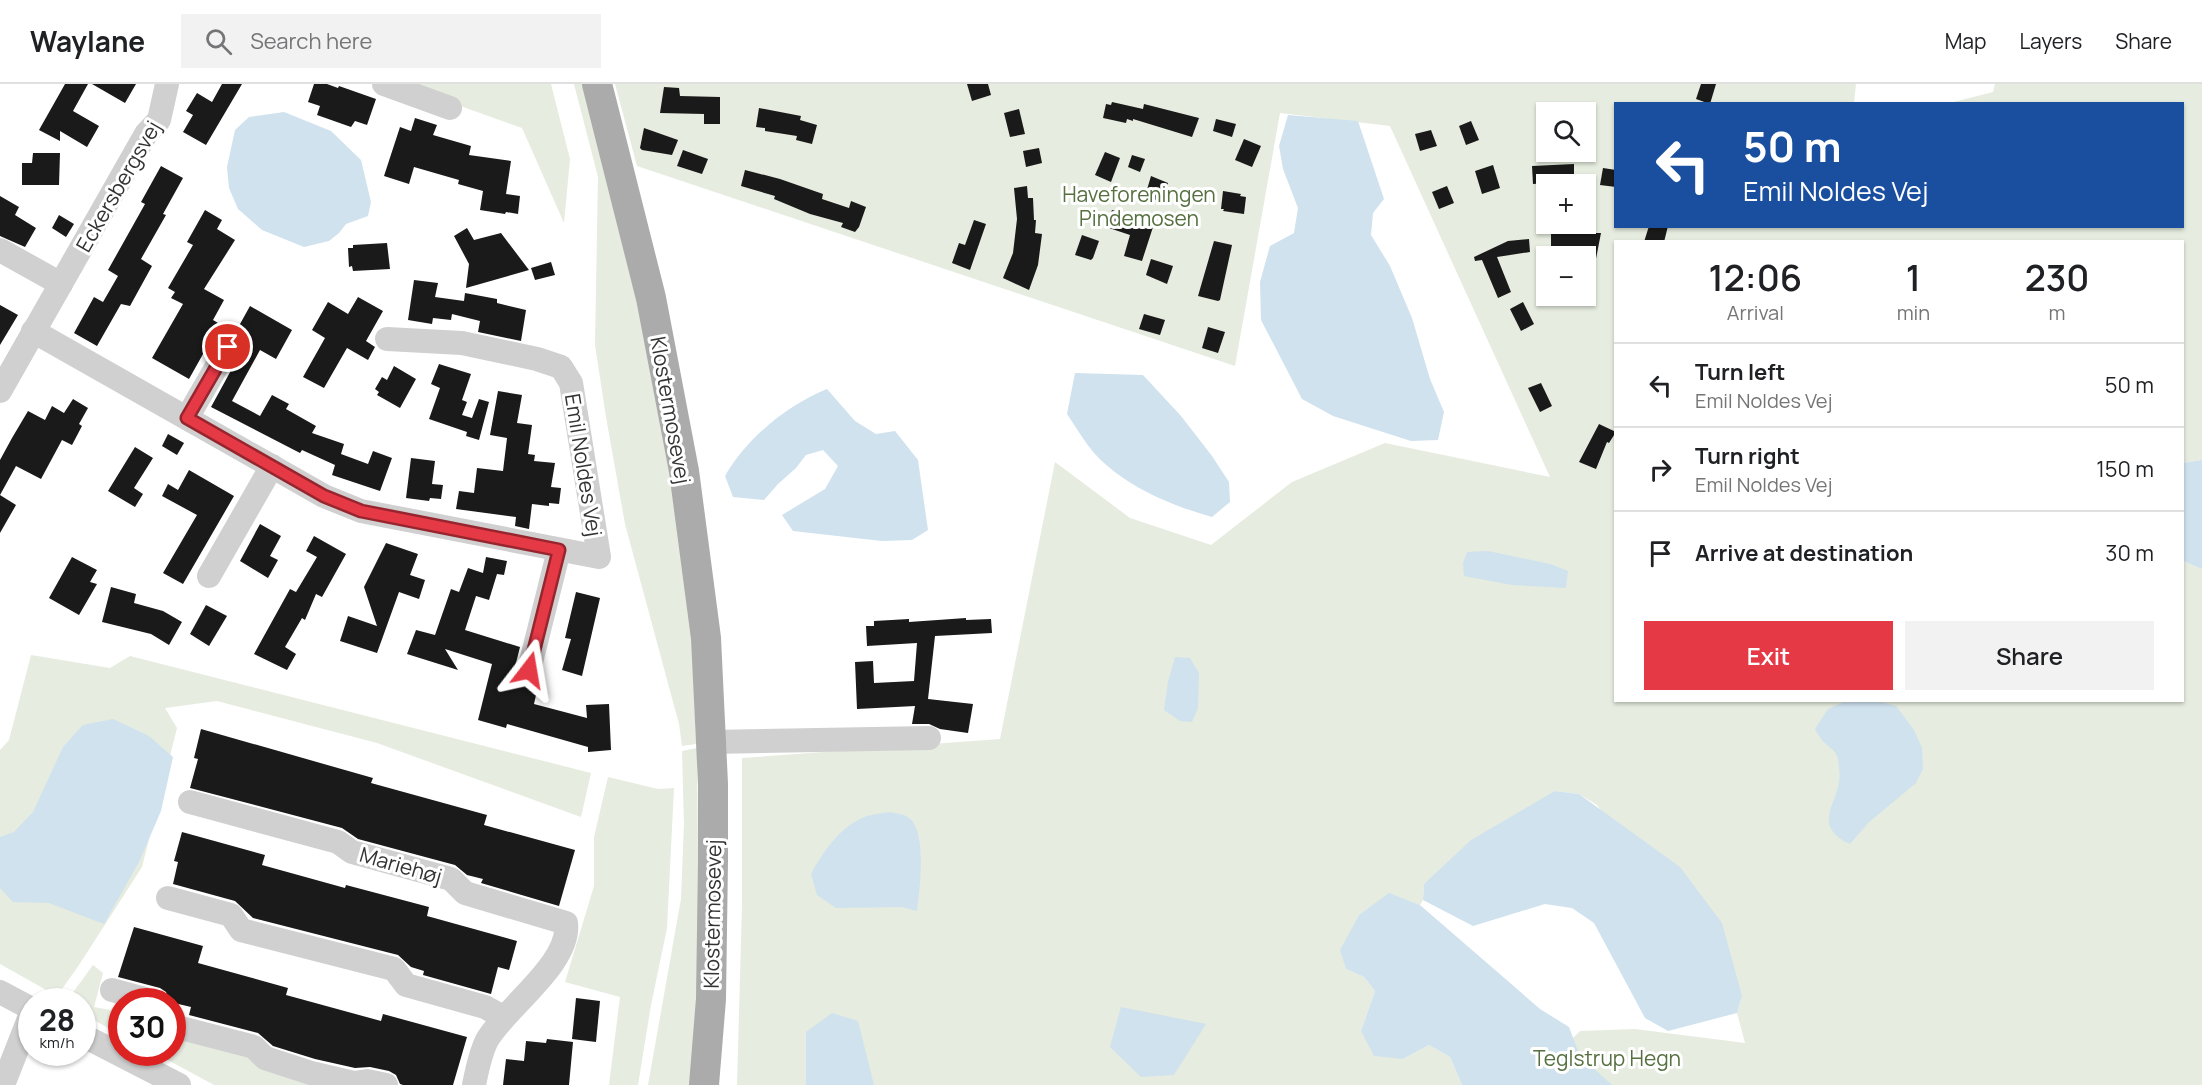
<!DOCTYPE html>
<meta charset="utf-8">
<style>
body{margin:0;font-family:Manrope,sans-serif;background:#f2f2f2;color:#202124;height:100vh;display:flex;flex-direction:column;font-size:22px;white-space:nowrap}
*{box-sizing:border-box;margin:0}
p{font-size:20px;color:#757577}
.icon{flex:none;width:33px;height:33px;fill:none;stroke:currentColor;stroke-width:2;stroke-linecap:round;stroke-linejoin:round}
.map{position:relative;flex:1;overflow:hidden}
.side{position:absolute;left:1614px;top:156px;width:570px;height:462px;display:flex;flex-direction:column;background:#fff;border-radius:0px;box-shadow:0 2px 4px #0004}
.side>*{flex:none}
.top-card{position:absolute;left:1614px;top:18px;width:570px;height:126px;border-radius:0px;box-shadow:0 2px 4px #0004;background:#1a4fa0;color:#fff;overflow:hidden}
.buttons{position:absolute;left:1536px;top:18px;display:grid;gap:12px}
.buttons a{display:grid;place-items:center;width:60px;height:60px;border-radius:0px;background:#fff;box-shadow:0 2px 4px #0004;font-size:30px}
.speed{position:absolute;left:18px;top:904px;display:flex;gap:12px;font-size:30px;font-weight:700;text-align:center}
.speed>*{display:grid;place-content:center;width:78px;height:78px;border-radius:50%;background:#fff;box-shadow:0 2px 4px #0004;line-height:1}
.speed small{font-size:15px;font-weight:400}
.speed .limit{border:9px solid #d22;background:#fff;color:#111}
.pin{position:absolute;display:grid;place-items:center;width:51px;height:51px;color:#fff;margin:-26px;border:3px solid #fff;border-radius:50%;box-shadow:0 2px 6px #0007}
.me{position:absolute;width:66px;margin:-33px;rotate:14deg;stroke-linejoin:round;filter:drop-shadow(0 0 4px #0008)}
.turn{display:flex;align-items:center;gap:21px;height:126px;padding:0 30px;font-size:27px}
.turn .icon{width:78px;height:78px;stroke-width:2.5}
.turn b{display:block;font-size:42px;line-height:51px}
.eta{display:flex;justify-content:space-evenly;align-items:center;height:102px;text-align:center}
.eta b{font-size:36px;font-weight:600;line-height:42px}
.button{display:flex;gap:12px;margin-top:auto;padding:12px 30px}
.button a{flex:1;height:69px;border-radius:0px;background:#e63946;color:#fff;font-size:24px;font-weight:600;line-height:69px;text-align:center}
.button a+a{background:#f2f2f2;color:#202124}
ul{padding:0;list-style:none}
li{display:flex;align-items:center;gap:18px;height:84px;padding:0 30px;border-top:2px solid #e0e0e0}
li div{flex:1}
li b{display:block;font-size:22px}
li em{font-style:normal}
header{display:flex;align-items:center;gap:36px;box-sizing:border-box;height:84px;padding:0 30px;background:#fff;border-bottom:2px solid #e0e0e0}
header strong{font-size:28px}
nav{display:flex;gap:33px;margin-inline-start:auto;font-size:21px}
.search{width:420px;height:54px;background:#f2f2f2;display:flex;align-items:center;gap:15px;box-sizing:border-box;padding:0 21px;border-radius:0px;color:#757577;font-size:22px}
.map>svg:first-child{display:block}
.green{fill:#e6ecdf;fill-rule:evenodd}
.water{fill:#cfe2ee}
.building{fill:#1a1a1a}
.lines{fill:none;stroke-linecap:round;stroke-linejoin:round}
.minor{stroke:#d0d0d0;stroke-width:24}
.major{stroke:#ababab;stroke-width:30}
.route-casing{stroke:#96252e;stroke-width:15}
.route{stroke:#e63946;stroke-width:10}
.labels{text-anchor:middle;dominant-baseline:central;stroke-width:6;stroke-linejoin:round;paint-order:stroke}
.street-label{font-size:21px;fill:#333;stroke:#fff}
.park-label{font-size:21px;fill:#56703f;stroke:#fff}
</style>
<header>
<strong>Waylane</strong>
<div class="search"><svg class="icon" aria-label="search" viewBox="0 0 24 24"><circle cx="10" cy="10" r="6"/><path d="M15 15l6 6"/></svg>Search here</div>
<nav><a>Map</a><a>Layers</a><a>Share</a></nav>
</header>
<div class="map">
<svg width="2202" height="1001" viewBox="0 0 2202 1001">
<rect width="100%" height="100%" fill="#fff"/>
<g class="green">
<path d="M399,0H551L570,75L564,139L522,44Z"/>
<path d="M574,0H584L629,175L675,418L692,555L696,660L682,662L679,640L625,440L606,333L595,261L598,93Z"/>
<path d="M615,0H1856L1854,19L1616,20V142H2182V20L1950,19L1993,8L1995,0H2202V376L2183,379L2182,158H1616V616H2182L2183,477L2202,485V1001H1572L1550,977L1580,947L1635,945L1745,959L1737,929L1742,912L1597,721L1579,710L1555,707L1424,800L1423,816L1420,821L1389,810L1359,831L1341,866L1346,885L1364,893L1375,907L1361,947L1403,975L1429,961L1450,973L1462,1001H737L742,821V674L1000,655L1055,378L1130,434L1211,461L1292,398L1385,359L1550,393L1390,42L1280,29L1235,282L637,82ZM1546,28H1586V68H1546ZM1546,100H1586V140H1546ZM1546,172H1586V212H1546Z"/>
<path d="M31,571L110,584L130,572L591,689L581,733L377,659L217,617L165,624L177,644L142,783L79,881L57,912L0,880V666L9,656Z"/>
<path d="M697,664L699,891L692,1001H648L681,815L684,740L682,667Z"/>
<path d="M608,693L658,705L674,704L667,844L651,921L638,1001H609L620,913L565,898L594,802V753Z"/>
<path d="M93,881L103,889L94,923L110,926L119,918L121,919V951L83,930L82,918H66Z"/>
<path d="M173,952L233,967L324,1001H214L155,969H172Z"/>
</g>
<g class="water">
<path d="M284,28L331,47L361,76L371,118L368,132L346,140L339,149L329,157L304,163L262,146L238,125L229,104L227,83L235,46L249,33Z"/>
<path d="M1288,31L1358,37L1384,115L1373,129L1371,151L1390,182L1412,234L1430,295L1444,328L1438,356L1411,357L1333,332L1302,315L1261,236L1260,198L1270,162L1294,149L1298,124L1283,85L1279,62Z"/>
<path d="M1075,289L1143,291L1181,332L1212,372L1229,398L1230,418L1212,433C1170,421 1124,402 1094,369C1084,357 1076,343 1067,330Z"/>
<path d="M827,305L855,337L876,350L895,347L918,376L928,446L912,456L882,457L793,447L782,431L825,405L838,382L823,366L806,371L796,384L778,400L764,416L733,413L725,392C747,354 786,322 827,305Z"/>
<path d="M2202,376V485L2183,477L2182,379Z"/>
<path d="M1488,467L1550,480L1568,487L1566,504L1512,501L1464,492L1463,479L1467,468Z"/>
<path d="M1175,573L1190,574L1199,589L1198,624L1192,638L1180,637L1164,626L1168,598Z"/>
<path d="M1846,617H1879L1896,622L1914,646L1922,664L1923,685L1916,699L1868,739L1850,760C1806,739 1845,716 1839,684C1839,680 1838,673 1836,670C1834,666 1829,663 1826,660C1821,656 1818,650 1815,645L1828,625Z"/>
<path d="M113,635L149,652L173,673L161,727L139,778L104,840L49,819L13,818L0,804V753L14,748L33,728L63,663L83,641Z"/>
<path d="M1555,707L1579,710L1680,783L1722,839L1742,912L1737,929L1668,947L1645,934L1594,839L1572,824L1545,820L1473,842L1423,816L1424,800L1471,756Z"/>
<path d="M891,728C896,730 905,730 909,734C927,747 920,807 917,827L902,823L836,824L817,811L811,790C823,768 841,741 867,732C874,730 883,729 891,728Z"/>
<path d="M1389,809L1420,821L1540,925L1569,943L1580,972L1612,1001H1462L1450,973L1429,961L1403,975L1374,972L1361,947L1375,907L1364,893L1346,885L1340,866L1359,831Z"/>
<path d="M1121,923L1206,940L1174,991L1141,993L1110,963Z"/>
<path d="M832,929L858,937L874,1001H806V948Z"/>
</g>
<g class="building">
<path d="M65,0H88L73,27L99,42L87,63L60,47V57L39,46Z"/>
<path d="M92,0H136L125,19Z"/>
<path d="M222,0H242L206,61L183,48L193,31L186,27L197,9L212,18Z"/>
<path d="M314,0H327L338,4L339,2L376,15L367,41L355,37L351,43L317,31L320,22L308,18Z"/>
<path d="M967,0H988L991,11L972,17Z"/>
<path d="M1701,0H1716L1710,20L1696,15Z"/>
<path d="M664,3L679,4L680,12L720,13V40H704V30L660,29Z"/>
<path d="M1112,18L1143,25L1144,20L1199,34L1192,53L1133,35V37L1127,35L1126,39L1103,34L1106,20L1111,21Z"/>
<path d="M759,24L801,32L800,36L817,41L812,60L796,56L797,52L765,47V44L756,43Z"/>
<path d="M1019,25L1025,50L1010,53L1004,29Z"/>
<path d="M415,34L437,41L433,51L471,62L469,71L511,77L506,110L520,112L518,130L506,128L505,130L480,126L483,107L458,100L459,96L414,83L409,100L384,92L400,43L411,47Z"/>
<path d="M1216,35L1236,40L1232,53L1213,47Z"/>
<path d="M1471,37L1479,56L1466,61L1459,42Z"/>
<path d="M644,44L678,56L672,71L642,66L640,64Z"/>
<path d="M1431,46L1437,62L1420,67L1415,50Z"/>
<path d="M1244,55L1261,62L1252,83L1235,76Z"/>
<path d="M1039,64L1042,79L1026,83L1023,67Z"/>
<path d="M683,66L708,75L702,90L677,82Z"/>
<path d="M1105,68L1120,74L1111,98L1095,91Z"/>
<path d="M33,69H60L59,101H22V79H32Z"/>
<path d="M1132,71L1145,75L1140,88L1128,83Z"/>
<path d="M1574,80V97L1533,100L1532,82Z"/>
<path d="M1493,81L1500,104L1482,110L1475,87Z"/>
<path d="M161,82L183,94L163,130L166,131L141,175L152,182L130,222L121,220L97,262L74,249L94,213L103,218L118,192L108,186L145,120L141,118Z"/>
<path d="M1603,84L1616,86V103L1600,101Z"/>
<path d="M745,86L780,95L823,110L822,115L849,124L851,117L866,123L859,143L855,148L841,143L843,139L810,130L774,115L775,112L741,102Z"/>
<path d="M1151,92L1168,99L1161,118L1147,112L1148,110L1146,109Z"/>
<path d="M1027,102L1028,114H1033L1034,136H1036L1035,149L1042,150L1038,181L1029,206L1003,194L1013,169L1017,135L1014,104Z"/>
<path d="M1447,102L1454,119L1439,125L1432,108Z"/>
<path d="M1223,107L1241,110L1240,112L1246,113L1244,130L1223,127L1224,125H1221Z"/>
<path d="M0,112L19,123L15,131L36,144L25,163L0,152Z"/>
<path d="M205,126L222,136L217,145L235,156L204,205L224,216L213,236L235,249L250,222L292,246L276,275L260,266L232,317L260,332L272,311L289,320L286,325L316,342L312,349L344,360L341,370L368,380L373,367L392,374L380,407L332,391L335,381L302,366L300,369L211,323L240,270L242,262L240,255L236,251L227,249L220,251L215,256L212,254L189,295L152,274L183,220L171,214L175,208L168,204L193,161L187,158Z"/>
<path d="M1112,126L1154,140L1142,177L1124,172L1130,151L1106,143Z"/>
<path d="M59,131L74,140L66,153L52,144Z"/>
<path d="M974,136L986,140L970,186L952,179L959,159L965,161Z"/>
<path d="M1649,142H1668L1664,158H1644Z"/>
<path d="M467,144L474,156L501,149L529,186L466,204L469,180L454,152Z"/>
<path d="M1551,149H1601L1592,195H1586V165L1572,163H1551Z"/>
<path d="M1082,151L1099,157L1093,174L1091,176L1075,171Z"/>
<path d="M1529,155L1530,168L1497,173L1511,208L1498,214L1482,176L1475,177L1474,173L1508,157Z"/>
<path d="M1214,157L1232,161L1220,216L1218,217L1198,212Z"/>
<path d="M387,159L390,185L353,187L352,182L349,183L348,164H353V161Z"/>
<path d="M1151,175L1173,182L1167,200L1146,191Z"/>
<path d="M551,178L555,191L535,196L531,184Z"/>
<path d="M414,196L438,199L435,213L464,217L465,209L497,215V219L526,226L521,257L478,248L480,237L452,230L451,236L433,234L432,240L408,236Z"/>
<path d="M358,213L383,227L366,257L375,263L368,276L347,264L324,304L303,293L325,254L312,246L328,218L348,230Z"/>
<path d="M1523,218L1534,240L1521,247L1510,225Z"/>
<path d="M0,221L18,231L0,261Z"/>
<path d="M1144,230L1165,236L1160,251L1139,245Z"/>
<path d="M1208,243L1225,248L1218,269L1202,264Z"/>
<path d="M439,280L471,290L462,316L467,318L462,331L472,334L479,315L489,318L479,356L466,352L467,348L429,335L440,304L431,300Z"/>
<path d="M394,282L416,295L400,324L377,311L379,308L375,305L382,293L387,296Z"/>
<path d="M1541,299L1552,322L1540,328L1528,304Z"/>
<path d="M498,307L522,311L517,339L532,341L528,370L535,371L534,377L555,379L551,403L561,404L559,420L549,419V422L532,420L529,445L515,442L516,433L456,425L459,407L474,409L477,384L503,387L507,354L490,351Z"/>
<path d="M73,315L88,324L79,340L82,342L72,361L62,356L41,395L16,382L0,411L16,421L0,449V376L12,354L28,327L45,336L52,322L64,329Z"/>
<path d="M1599,340L1616,348L1609,359L1607,358L1596,385L1579,378Z"/>
<path d="M168,350L184,359L177,371L162,362Z"/>
<path d="M135,363L153,374L134,404L143,410L135,423L108,407Z"/>
<path d="M411,374L435,377L432,400L443,401L441,415L430,414L429,417L406,414Z"/>
<path d="M189,386L234,412L183,500L163,489L197,431L162,412L168,400L178,406Z"/>
<path d="M260,440L281,452L270,472L278,476L268,494L240,477Z"/>
<path d="M314,452L346,470L322,513L316,510L305,536L302,534L285,563L296,570L287,586L254,570L290,505L296,508L317,473L306,467Z"/>
<path d="M386,459L418,470L410,491L425,496L419,515L399,508L377,569L340,557L348,532L377,542L364,503Z"/>
<path d="M72,473L97,486L90,498L97,500L79,531L49,514Z"/>
<path d="M486,473L507,477L504,491L497,490L489,516L476,512L465,546L520,563L515,583L516,590L519,596L525,600H532L540,594L534,620L587,634L586,621L609,620L611,666L588,668V663L507,640L506,644L478,636L492,580L445,565L458,586L407,570L416,546L435,551L451,505L459,508L468,484L483,489Z"/>
<path d="M111,503L136,510L134,519L163,527L182,538L169,561L151,550L102,538Z"/>
<path d="M576,508L600,514L582,592L562,586L571,555L565,554Z"/>
<path d="M206,521L227,532L209,562L190,550Z"/>
<path d="M966,534V536L991,535L992,549L935,552L928,615L973,620L968,649L940,645L929,640H912L915,622L857,625L855,578L873,577L874,599L914,597L917,559L867,562L866,542H874V537L909,535V538Z"/>
<path d="M201,645L373,694L371,699L487,731L484,741L575,766L559,822L481,799L483,795L467,791L455,781L358,755L342,744L190,704L198,675L194,674Z"/>
<path d="M182,748L265,771L262,781L345,804L346,801L429,823L427,832L517,857L509,886L498,883L491,910L423,891L424,887L411,883L398,871L253,834L235,817L173,800L178,778L174,777Z"/>
<path d="M134,843L203,862L198,879L288,904L286,911L381,937L383,930L467,953L453,1001H403L400,1000L396,991L389,987L370,983L355,984L315,975L273,962L258,949L189,931L191,923L170,918L166,908L160,904L118,893Z"/>
<path d="M576,914L600,917L596,958L572,955Z"/>
<path d="M547,955L573,958L569,1001H503L506,975L524,977L526,957L546,959Z"/>
</g>
<g class="lines">
<g class="minor">
<path d="M384,0L450,24"/>
<path d="M0,166L61,200"/>
<path d="M33,247L324,412L361,427L599,473L571,299L561,283L537,275L462,259L387,255"/>
<path d="M0,307L146,50L159,36L167,0"/>
<path d="M187,334L228,263"/>
<path d="M209,492L272,382"/>
<path d="M529,586L559,466"/>
<path d="M711,658L929,654"/>
<path d="M190,718L338,758L352,768L451,795L465,809L566,839C571,879 507,922 487,956C480,970 477,986 474,1001"/>
<path d="M168,814L231,831L241,846L394,885L406,901L485,923L503,933"/>
<path d="M112,906L156,918"/>
<path d="M0,908L32,925"/>
<path d="M172,932L177,943L254,963L265,974L311,989L354,999L367,997L386,1001"/>
<path d="M82,951L179,1001"/>
<path d="M3,1001L32,927"/>
</g>
<path class="major" d="M597,0L651,214L684,387L706,554L713,700V776L711,915L704,1001"/>
</g>
<g class="lines">
<g class="route-casing">
<path id="route" d="M228,263L187,334L324,412L361,427L559,466L529,586"/>
</g>
<use href="#route" class="route"/>
</g>
<g class="labels">
<g class="street-label">
<text transform="translate(118 102) rotate(-60)">Eckersbergsvej</text>
<text transform="translate(671 326) rotate(80)">Klostermosevej</text>
<text transform="translate(584 381) rotate(81)">Emil Noldes Vej</text>
<text transform="translate(401 781) rotate(16)">Mariehøj</text>
<text transform="translate(712 830) rotate(-89)">Klostermosevej</text>
</g>
<g class="park-label">
<text x="1139" y="110">Haveforeningen<tspan x="1139" dy="24">Pindemosen</tspan></text>
<text x="1607" y="974">Teglstrup Hegn</text>
</g>
</g>
</svg>
<div class="buttons">
<a><svg class="icon" aria-label="search" viewBox="0 0 24 24"><circle cx="10" cy="10" r="6"/><path d="M15 15l6 6"/></svg></a>
<a>+</a>
<a>−</a>
</div>
<div class="speed"><div>28<small>km/h</small></div><div class="limit">30</div></div>
<div class="pin" style="left:228px;top:263px;background:#d93025"><svg class="icon" aria-label="arrive" viewBox="0 0 24 24"><path d="M6 21V4h12l-3 4 3 4H6"/></svg></div>
<svg class="me" style="left:529px;top:586px" viewBox="-20 -20 40 40"><path d="M0-17L14 15 0 8-14 15z" fill="#e63946" stroke="#fff" stroke-width="4"/></svg>
<div class="top-card">
<div class="turn"><svg class="icon" aria-label="left" viewBox="0 0 24 24"><path d="M17 20v-9H6M10 6l-5 5 5 5"/></svg><div><b>50 m</b>Emil Noldes Vej</div></div>
</div>
<section class="side">
<div class="eta">
<div><b>12:06</b><p>Arrival</p></div>
<div><b>1</b><p>min</p></div>
<div><b>230</b><p>m</p></div>
</div>
<ul>
<li><svg class="icon" aria-label="left" viewBox="0 0 24 24"><path d="M17 20v-9H6M10 6l-5 5 5 5"/></svg><div><b>Turn left</b><p>Emil Noldes Vej</p></div><em>50 m</em></li>
<li><svg class="icon" aria-label="right" viewBox="0 0 24 24"><path d="M7 20v-9h11M14 6l5 5-5 5"/></svg><div><b>Turn right</b><p>Emil Noldes Vej</p></div><em>150 m</em></li>
<li><svg class="icon" aria-label="arrive" viewBox="0 0 24 24"><path d="M6 21V4h12l-3 4 3 4H6"/></svg><div><b>Arrive at destination</b></div><em>30 m</em></li>
</ul>
<div class="button"><a>Exit</a><a>Share</a></div>
</section>
</div>
